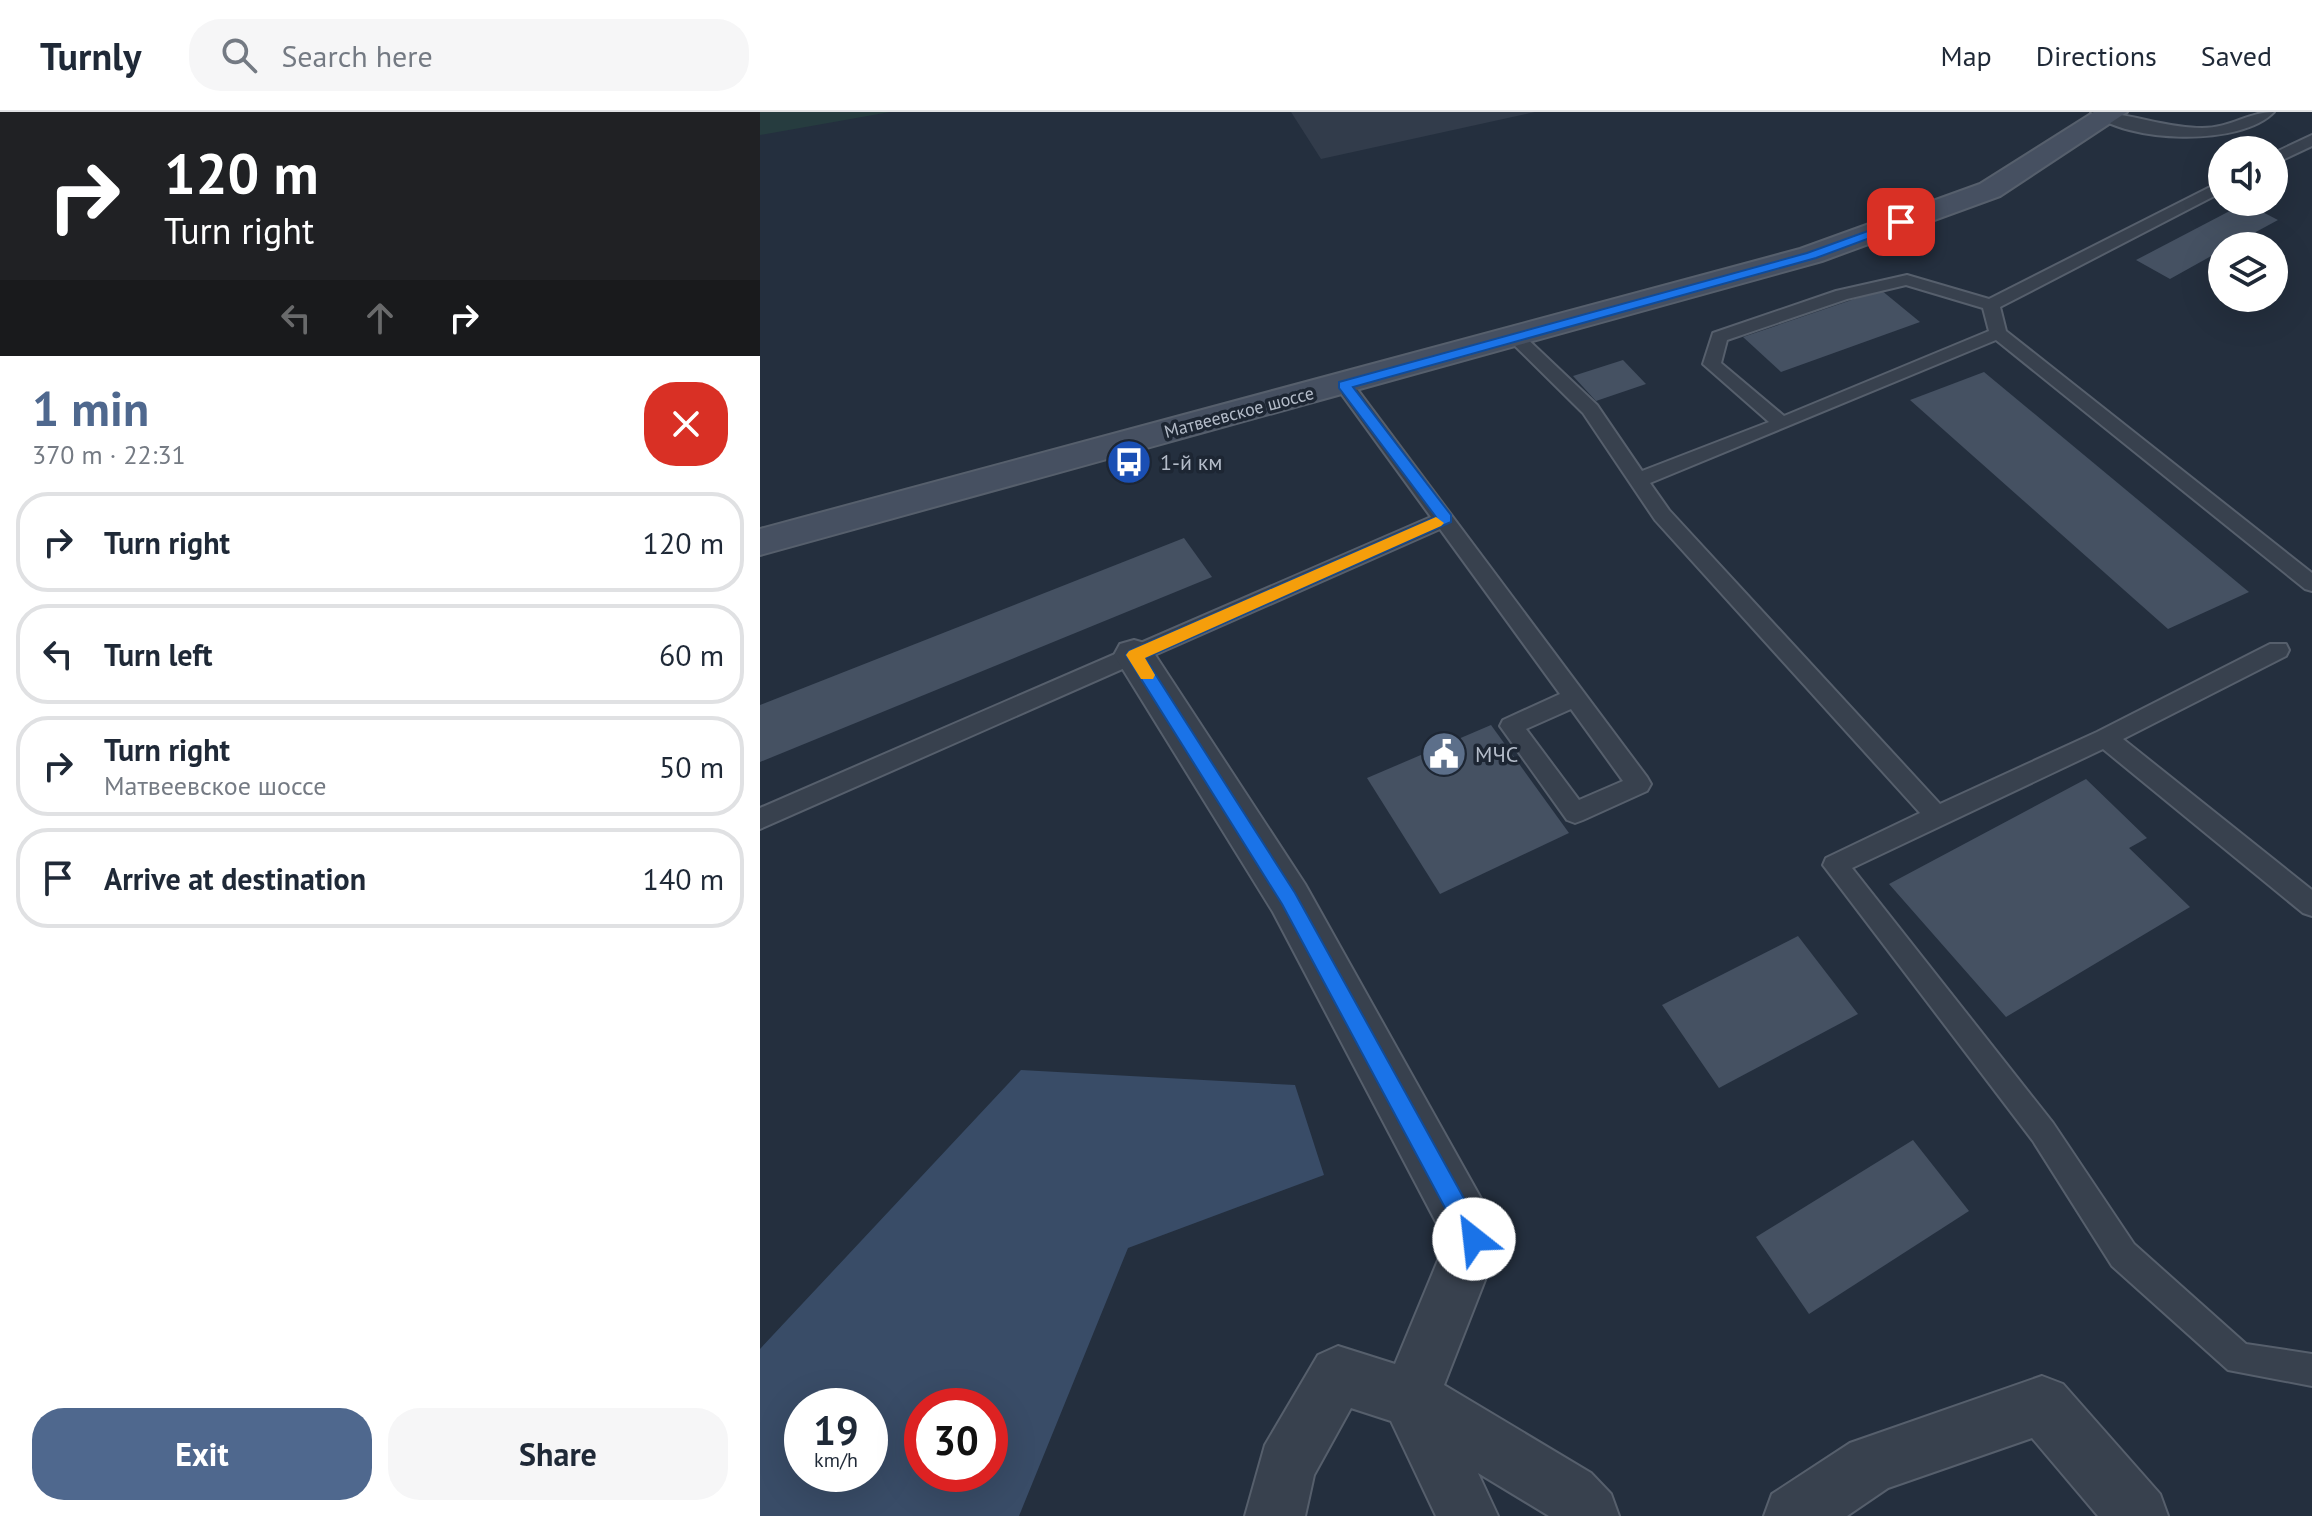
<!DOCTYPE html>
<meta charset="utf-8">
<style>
body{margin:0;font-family:"PT Sans",sans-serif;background:#f6f6f7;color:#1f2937;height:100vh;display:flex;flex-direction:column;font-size:30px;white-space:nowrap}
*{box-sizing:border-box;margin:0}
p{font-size:26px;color:#747a83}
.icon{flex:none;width:44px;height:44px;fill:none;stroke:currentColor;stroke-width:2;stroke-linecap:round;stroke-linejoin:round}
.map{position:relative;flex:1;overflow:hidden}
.details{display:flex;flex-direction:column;background:#fff;width:760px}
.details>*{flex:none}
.hud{background:#202124;color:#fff;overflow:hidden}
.controls{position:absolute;left:1448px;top:24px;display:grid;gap:16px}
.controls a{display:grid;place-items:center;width:80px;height:80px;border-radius:50%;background:#fff;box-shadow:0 8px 32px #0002;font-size:40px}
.speed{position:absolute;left:24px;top:1276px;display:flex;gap:16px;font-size:40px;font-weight:700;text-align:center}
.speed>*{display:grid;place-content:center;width:104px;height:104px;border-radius:50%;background:#fff;box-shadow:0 8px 32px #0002;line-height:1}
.speed small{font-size:20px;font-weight:400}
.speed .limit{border:12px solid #d22;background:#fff;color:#111}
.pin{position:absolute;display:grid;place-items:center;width:68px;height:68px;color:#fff;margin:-34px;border-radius:16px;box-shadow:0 4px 12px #0006}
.me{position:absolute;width:88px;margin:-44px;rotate:331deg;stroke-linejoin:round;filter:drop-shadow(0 0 6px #0008)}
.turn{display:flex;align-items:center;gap:28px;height:168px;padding:0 32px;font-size:36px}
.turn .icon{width:104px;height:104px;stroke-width:2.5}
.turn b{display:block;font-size:56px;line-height:68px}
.lanes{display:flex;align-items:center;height:76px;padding:0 32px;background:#0003;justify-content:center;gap:40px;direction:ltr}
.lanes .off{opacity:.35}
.round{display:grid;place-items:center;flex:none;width:84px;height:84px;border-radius:32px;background:#f6f6f7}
.head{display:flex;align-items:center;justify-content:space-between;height:136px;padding:0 32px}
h1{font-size:48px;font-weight:600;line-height:60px;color:#4f688e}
.primary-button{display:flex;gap:16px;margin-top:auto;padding:16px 32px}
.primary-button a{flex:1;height:92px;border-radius:32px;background:#4f688e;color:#fff;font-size:32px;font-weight:600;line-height:92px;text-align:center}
.primary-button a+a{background:#f6f6f7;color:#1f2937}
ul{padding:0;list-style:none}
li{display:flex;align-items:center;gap:24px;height:100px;margin:0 16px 12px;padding:0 16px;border:4px solid #e0e1e3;border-radius:32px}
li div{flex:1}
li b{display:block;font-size:30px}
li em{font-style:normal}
header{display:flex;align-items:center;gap:48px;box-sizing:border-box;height:112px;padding:0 40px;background:#fff;border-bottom:2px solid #e0e1e3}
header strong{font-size:38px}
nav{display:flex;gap:44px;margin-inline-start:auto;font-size:28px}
.search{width:560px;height:72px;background:#f6f6f7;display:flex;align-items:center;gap:20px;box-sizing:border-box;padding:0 28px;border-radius:32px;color:#747a83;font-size:30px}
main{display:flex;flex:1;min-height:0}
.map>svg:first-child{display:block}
.airport{fill:#323c4b}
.green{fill:#263c3f}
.water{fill:#394c67;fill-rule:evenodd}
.building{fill:#455162}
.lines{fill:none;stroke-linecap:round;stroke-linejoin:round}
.lane-casing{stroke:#565f6c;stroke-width:4}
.street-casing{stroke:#565f6c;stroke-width:4}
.secondary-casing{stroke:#565f6c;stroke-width:4}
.lane{fill:#38414e;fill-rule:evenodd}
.street{fill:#38414e;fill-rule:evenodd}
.secondary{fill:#465061;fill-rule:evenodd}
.route{fill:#1a73e8;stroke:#114b97;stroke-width:2}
.slow{fill:#f59e0b}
.labels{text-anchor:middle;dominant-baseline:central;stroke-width:7;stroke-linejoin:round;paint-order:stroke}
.far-street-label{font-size:18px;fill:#b4bcc9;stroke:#1d2633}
.poi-label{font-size:22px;fill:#b4bcc9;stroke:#1d2633;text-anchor:start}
</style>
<header>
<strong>Turnly</strong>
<div class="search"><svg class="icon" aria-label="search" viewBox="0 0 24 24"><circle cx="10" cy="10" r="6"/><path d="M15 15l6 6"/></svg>Search here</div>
<nav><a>Map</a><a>Directions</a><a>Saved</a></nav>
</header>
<main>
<section class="details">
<div class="hud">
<div class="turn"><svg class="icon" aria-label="right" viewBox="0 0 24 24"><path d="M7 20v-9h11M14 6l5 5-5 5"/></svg><div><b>120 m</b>Turn right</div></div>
<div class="lanes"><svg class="icon off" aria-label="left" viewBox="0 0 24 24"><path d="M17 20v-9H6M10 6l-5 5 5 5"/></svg><svg class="icon off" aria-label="ahead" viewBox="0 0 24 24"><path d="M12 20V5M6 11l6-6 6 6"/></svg><svg class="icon" aria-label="right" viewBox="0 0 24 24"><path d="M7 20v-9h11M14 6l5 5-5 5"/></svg></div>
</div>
<div class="head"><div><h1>1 min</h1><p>370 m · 22:31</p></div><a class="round" style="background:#d93025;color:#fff"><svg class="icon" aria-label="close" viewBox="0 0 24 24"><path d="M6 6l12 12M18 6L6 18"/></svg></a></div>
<ul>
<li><svg class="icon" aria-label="right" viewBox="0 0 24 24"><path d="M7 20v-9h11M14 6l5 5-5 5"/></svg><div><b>Turn right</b></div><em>120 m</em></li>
<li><svg class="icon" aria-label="left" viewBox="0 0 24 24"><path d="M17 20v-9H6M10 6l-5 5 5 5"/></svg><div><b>Turn left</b></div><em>60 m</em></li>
<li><svg class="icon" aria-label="right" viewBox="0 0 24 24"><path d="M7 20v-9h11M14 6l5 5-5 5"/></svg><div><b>Turn right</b><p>Матвеевское шоссе</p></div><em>50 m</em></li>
<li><svg class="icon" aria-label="arrive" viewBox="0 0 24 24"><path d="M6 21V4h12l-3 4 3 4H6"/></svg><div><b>Arrive at destination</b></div><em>140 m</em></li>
</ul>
<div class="primary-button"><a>Exit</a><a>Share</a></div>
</section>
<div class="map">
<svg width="1552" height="1404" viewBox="0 0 1552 1404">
<rect width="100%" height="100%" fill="#242f3e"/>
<path class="airport" d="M531,0H775L561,47Z"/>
<path class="green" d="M0,0H130L0,23Z"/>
<path class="water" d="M261,958L535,973L564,1063L368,1136L259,1404H0V1237ZM42,1294H110V1362H42ZM162,1294H230V1362H162Z"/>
<g class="building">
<path d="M1485,91L1518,108L1470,134H1462V138L1410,167L1376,148Z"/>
<path d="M1121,178L1160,210L1021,260L983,225Z"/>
<path d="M863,248L886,272L836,289L813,264Z"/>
<path d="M1224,260L1489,480L1408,517L1150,288Z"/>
<path d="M424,426L452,465L0,650V593Z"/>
<path d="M731,613L809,721L680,782L607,666Z"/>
<path d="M1326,667L1387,726L1369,736L1430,795L1246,905L1129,772Z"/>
<path d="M1038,824L1098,902L959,976L902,893Z"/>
<path d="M1153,1028L1209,1099L1049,1202L996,1125Z"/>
</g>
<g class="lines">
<g class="lane-casing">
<g id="lane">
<path d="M1331,0C1368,0 1404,16 1442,16C1471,16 1488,0 1514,0C1481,35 1365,31 1331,0Z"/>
<path d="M1552,23V34L1514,52V41Z"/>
<path d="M1462,69V80L1240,195L1246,219L1552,461V479L1545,477L1236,228L890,371L909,398L1180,692L1337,620L1510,532H1526L1529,538L1526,544L1363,627L1552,778V804L1543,801L1343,637L1092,756L1293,1011L1374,1132L1486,1232L1552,1242V1274L1468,1258L1352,1154L1273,1029L1063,753L1066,746L1160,701L895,408L823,301L746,225L749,221H761L837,293L882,359L1009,310L943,252L953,221L1076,179L1147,163L1229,187ZM1146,173L1223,196L1229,219L1024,304L961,251L967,228L1087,187Z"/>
<path d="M584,267L591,269L887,665L891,672L887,679L823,708L815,711L807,708L740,614L743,608L800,582L680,417L0,717V696L671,405L575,273ZM811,597L863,669L819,688L766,617Z"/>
</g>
</g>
<g class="street-casing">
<g id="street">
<path d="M374,528L388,532L545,772L733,1108L741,1127L684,1273L831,1361L851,1382L859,1404H789L718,1361L738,1404H676L631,1309L591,1296L554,1363L545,1404H485L505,1333L558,1243L578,1234L635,1252L686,1129L513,800L354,543L360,532Z"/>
<path d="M1282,1264L1303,1272L1400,1382L1408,1404H1338L1272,1326L1128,1376L1087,1404H1004L1012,1382L1090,1331Z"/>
</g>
</g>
<g class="secondary-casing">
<path id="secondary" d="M1334,0H1367L1240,84L1062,149L0,443V417L1040,137L1220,72Z"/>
</g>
<use href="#lane" class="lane"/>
<use href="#street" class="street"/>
<use href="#secondary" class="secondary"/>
</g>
<path class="route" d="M1141,107L1147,110L1145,113L1056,146L593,275L691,403V410L385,546L535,781L722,1119L725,1127L722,1135L714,1138L706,1135L522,792L366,543L369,539L676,405L579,276V270L1047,141Z"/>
<path class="slow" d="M676,405L684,411L681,414L385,546L395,563L393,567H381L366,543L369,539Z"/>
<defs>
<g id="bus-disc" transform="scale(2.3)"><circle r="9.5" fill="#1a4fb4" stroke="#1d2633"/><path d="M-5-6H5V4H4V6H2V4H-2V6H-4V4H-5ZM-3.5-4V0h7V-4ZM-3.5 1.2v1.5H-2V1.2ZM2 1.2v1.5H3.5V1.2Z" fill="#fff"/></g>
<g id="civic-disc" transform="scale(2.3)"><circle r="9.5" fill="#5c6f8a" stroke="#1d2633"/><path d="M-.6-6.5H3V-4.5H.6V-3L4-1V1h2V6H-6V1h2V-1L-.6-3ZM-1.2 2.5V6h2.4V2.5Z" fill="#fff"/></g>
</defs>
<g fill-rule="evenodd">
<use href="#bus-disc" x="369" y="350"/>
<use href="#civic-disc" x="684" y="642"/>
</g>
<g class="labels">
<g class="far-street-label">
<text transform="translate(479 300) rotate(-15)">Матвеевское шоссе</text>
</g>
<g class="poi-label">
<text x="400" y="350">1-й км</text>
<text x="715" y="642">МЧС</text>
</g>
</g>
</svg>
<div class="controls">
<a><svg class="icon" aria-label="sound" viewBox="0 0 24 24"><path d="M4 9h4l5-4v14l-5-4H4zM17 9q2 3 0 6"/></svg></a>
<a><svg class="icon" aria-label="layers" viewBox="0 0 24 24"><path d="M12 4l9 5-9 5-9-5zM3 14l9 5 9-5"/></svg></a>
</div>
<div class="speed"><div>19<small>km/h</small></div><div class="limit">30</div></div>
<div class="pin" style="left:1141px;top:110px;background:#d93025"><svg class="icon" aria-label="arrive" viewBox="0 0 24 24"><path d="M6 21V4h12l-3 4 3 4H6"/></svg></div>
<svg class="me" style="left:714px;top:1127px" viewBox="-20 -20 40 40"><circle r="19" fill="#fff"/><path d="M0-13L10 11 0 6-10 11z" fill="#1a73e8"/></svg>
</div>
</main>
